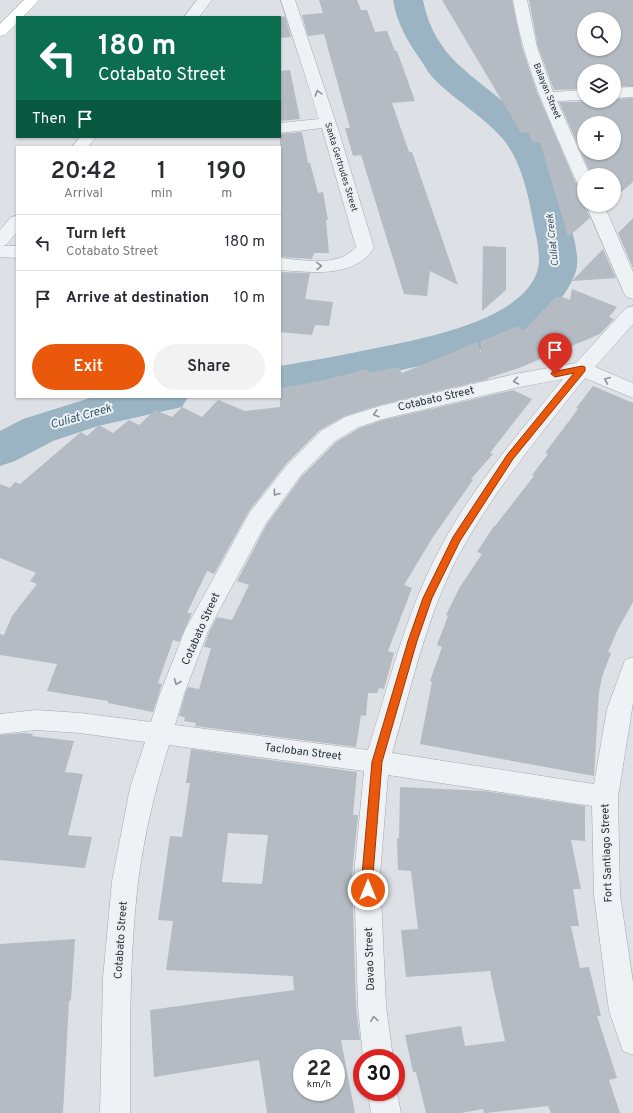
<!DOCTYPE html>
<meta charset="utf-8">
<style>
body{margin:0;font-family:Overpass,sans-serif;background:#f2f2f3;color:#2b2b33;height:100vh;display:flex;flex-direction:column;font-size:15px;white-space:nowrap}
*{box-sizing:border-box;margin:0}
p{font-size:13px;color:#7c7c81}
.icon{flex:none;width:22px;height:22px;fill:none;stroke:currentColor;stroke-width:2;stroke-linecap:round;stroke-linejoin:round}
.map{position:relative;flex:1;overflow:hidden}
.details{position:absolute;left:16px;top:146px;width:265px;height:252px;display:flex;flex-direction:column;background:#fff;border-radius:0px;box-shadow:0 1px 3px #0004}
.details>*{flex:none}
.hud{position:absolute;left:16px;top:16px;width:265px;height:122px;border-radius:0px;box-shadow:0 1px 3px #0004;background:#0b6e4f;color:#fff;overflow:hidden}
.controls{position:absolute;left:577px;top:12px;display:grid;gap:8px}
.controls a{display:grid;place-items:center;width:44px;height:44px;border-radius:50%;background:#fff;box-shadow:0 1px 3px #0004;font-size:20px}
.speed{position:absolute;left:293px;top:1049px;display:flex;gap:8px;font-size:20px;font-weight:700;text-align:center}
.speed>*{display:grid;place-content:center;width:52px;height:52px;border-radius:50%;background:#fff;box-shadow:0 1px 3px #0004;line-height:1}
.speed small{font-size:10px;font-weight:400}
.speed .limit{border:6px solid #d22;background:#fff;color:#111}
.pin{position:absolute;display:grid;place-items:center;width:34px;height:34px;color:#fff;margin:-41px -17px;border-radius:50% 50% 50% 0;rotate:-45deg;box-shadow:0 0 4px #0007}
.pin .icon{rotate:45deg}
.me{position:absolute;width:44px;margin:-22px;rotate:0deg;stroke-linejoin:round;filter:drop-shadow(0 0 3px #0008)}
.turn{display:flex;align-items:center;gap:14px;height:84px;padding:0 16px;font-size:18px}
.turn .icon{width:52px;height:52px;stroke-width:2.5}
.turn b{display:block;font-size:28px;line-height:34px}
.then{display:flex;align-items:center;height:38px;padding:0 16px;background:#0003;gap:8px;font-size:15px}
.eta{display:flex;justify-content:space-evenly;align-items:center;height:68px;text-align:center}
.eta b{font-size:24px;font-weight:600;line-height:28px}
.action{display:flex;gap:8px;margin-top:auto;padding:8px 16px}
.action a{flex:1;height:46px;border-radius:24px;background:#ea580c;color:#fff;font-size:16px;font-weight:600;line-height:46px;text-align:center}
.action a+a{background:#f2f2f3;color:#2b2b33}
ul{padding:0;list-style:none}
li{display:flex;align-items:center;gap:12px;height:56px;padding:0 16px;border-top:1px solid #e1e1e2}
li div{flex:1}
li b{display:block;font-size:15px}
li em{font-style:normal}
.map>svg:first-child{display:block}
.lines{fill:none;stroke-linecap:round;stroke-linejoin:round}
.river{fill:#9ab4c3;fill-rule:evenodd}
.building{fill:#b4bbc2;fill-rule:evenodd}
.minor-casing{stroke:#a3a9af;stroke-width:1}
.major-casing{stroke:#9da7b0;stroke-width:1}
.minor{fill:#eff2f4;fill-rule:evenodd}
.major{fill:#fff;fill-rule:evenodd}
.oneway{stroke:#8b9298}
.route{fill:#ea580c;stroke:#983908}
.labels{text-anchor:middle;dominant-baseline:central;stroke-width:4;stroke-linejoin:round;paint-order:stroke}
.far-street-label{font-size:9px;fill:#27313b;stroke:#ecf0f3}
.far-water-label{font-size:10px;font-style:italic;fill:#35556b;stroke:#ecf0f3}
.street-label{font-size:11px;fill:#27313b;stroke:#ecf0f3}
.water-label{font-size:12px;font-style:italic;fill:#35556b;stroke:#ecf0f3}
</style>
<div class="map">
<svg width="633" height="1113" viewBox="0 0 633 1113">
<rect width="100%" height="100%" fill="#dde1e6"/>
<g class="lines">
<g class="river">
<path d="M393,0H423C436,68 489,80 528,126C552,154 563,187 570,222C573,236 580,256 576,271C568,295 547,318 525,330C491,351 448,359 410,368C367,378 324,388 280,394V366C311,361 342,355 372,349C418,339 519,323 537,272C542,257 536,236 533,221C528,193 521,161 503,139C483,116 456,101 434,79C429,74 426,68 422,62C408,42 397,24 393,0Z"/>
<path d="M93,397H188L182,407L98,426L53,441L15,461L0,466V431L23,419Z"/>
</g>
</g>
<g class="building">
<path d="M319,0H357L361,10H367L375,32L387,31L395,51H397L415,101L392,103L409,152H412L458,285L430,271L427,296L404,294L361,155L353,156L345,128H350L324,34L308,36L302,15L323,13Z"/>
<path d="M442,0H512L522,47L537,92L575,181L578,185L584,186V205L590,218L568,237L540,142L533,143L528,132L521,133Z"/>
<path d="M529,0H633V86H614V71H584V89L554,90L538,47ZM584,19H614V49H584Z"/>
<path d="M285,16L291,37L280,38V17Z"/>
<path d="M290,70L300,119L280,121V71Z"/>
<path d="M633,98V182L614,198V175H591L559,102L614,101V99ZM584,123H614V153H584Z"/>
<path d="M302,132L308,163H310L318,193L323,192L328,220H326L329,253H314L312,259L280,257V134Z"/>
<path d="M633,218V268L618,233Z"/>
<path d="M483,246L506,247V290L482,311Z"/>
<path d="M603,249L616,278L572,281Z"/>
<path d="M280,272L310,273L305,299L333,302L329,326L315,325L312,335L280,332Z"/>
<path d="M572,289L617,307L609,317L614,319L600,334L519,368L488,378L489,379L380,405L345,416L320,430L286,464L249,511L214,574L207,571L187,613H192L179,642L173,640L158,683L162,684L153,712L108,703V701L47,691L57,664L0,655V634L4,635L12,616L37,584L30,581L36,573L0,558V484L10,488L15,482L20,484L81,432L87,436L99,425L113,433L129,420L139,425L155,410L172,417L182,407L202,417L218,400L245,411L280,407V388L324,380L367,369L369,373L398,367L402,373L477,342L481,353V341L518,326L523,331L556,297H562L570,300Z"/>
<path d="M593,386L633,403V602L618,629L608,652L611,653L602,677L599,693L594,776L420,744L432,682L430,681L442,647L437,645L448,616L446,615L460,587L482,554L477,552L494,526H495L534,476L532,475L548,454L545,453L578,409L576,408Z"/>
<path d="M513,390L532,399L490,453L493,454L471,479L473,480L433,537L404,585L412,588L388,651L394,653L384,689L379,688L377,693H368L366,716L361,715L356,747L195,726L196,723L184,721L185,717L179,716L185,694L188,687L199,689L211,648L204,647L209,632L217,617L232,620L249,585L237,581L267,524L302,476L336,442L360,428L383,420Z"/>
<path d="M23,733L33,734L32,736L74,741L65,772L83,774L68,835L92,837L85,868L0,860V735Z"/>
<path d="M191,749L357,772L353,815H358L352,875L356,1006L360,1040H341L355,1113H267L259,1060L154,1077L150,1010L294,990L293,976L166,970L173,921L158,920L170,836L182,837L190,783H186ZM228,833L268,835L262,884L222,882ZM302,1058H336V1092H302Z"/>
<path d="M400,787L485,791L585,806V841L571,840L581,889H573L579,926H571L580,968L589,967L601,1016H597L617,1078L609,1080L620,1113H551L548,1106L486,1113H484L483,1109L461,1113H426L416,1072H413L405,1035L461,1026L465,1046L505,1041L490,971L406,977L401,930L418,929L411,871L398,870L397,838H399Z"/>
<path d="M75,939L71,1000L69,1001L63,1113H0V944Z"/>
</g>
<g class="lines">
<g class="minor-casing">
<g id="minor">
<path d="M197,0H212L199,17H184Z"/>
<path d="M281,0H295L339,132L374,248C353,279 312,272 280,270V258C305,260 337,268 356,247L322,128L280,133V123L319,119Z"/>
<path d="M513,0H527L537,47L553,92L584,90V100L557,101L590,175H584V185L578,184L576,180C550,121 523,64 513,0Z"/>
<path d="M633,87V97L614,98V88Z"/>
<path d="M80,137H96L88,147H72Z"/>
<path d="M586,205H604L633,272V299L627,297L624,293Z"/>
<path d="M17,216V232L6,245L3,246H17V258L0,257V230L11,217Z"/>
<path d="M633,306V324L595,367L633,383V398L585,378C543,431 500,483 466,542C428,606 413,683 392,753L594,784L607,709L625,660L633,657V703L618,797L620,895L633,982V1055L623,1051L609,1011L594,895L592,806L388,775L380,875L386,1006L393,1058H363L358,1006L354,875L364,771L169,745C155,789 144,836 138,882C129,959 130,1036 130,1113H100L103,978L112,881L130,788L145,742L80,733L36,730L0,734V714L36,710L80,713L151,722L160,694L185,630L250,512L287,465L321,431L345,417L380,406L515,374L576,363L626,308ZM563,379C522,429 480,478 448,534C409,601 391,677 368,750L175,725L184,694L208,631L266,523L301,475L335,441L359,427L383,419L515,388Z"/>
<path d="M396,1088L401,1113H371L368,1092H396Z"/>
</g>
</g>
<g class="major-casing">
<path id="major" d="M24,0H39L23,17H17V23L5,35L0,36V24Z"/>
</g>
<use href="#minor" class="minor"/>
<use href="#major" class="major"/>
</g>
<defs><path id="oneway-chevron" d="M-2-3.5L2.5 0L-2 3.5" fill="none" stroke-width="1.6" stroke-linecap="round" stroke-linejoin="round"/></defs>
<g class="oneway">
<use href="#oneway-chevron" transform="translate(318 93) rotate(-108)"/>
<use href="#oneway-chevron" transform="translate(319 266) rotate(-1)"/>
<use href="#oneway-chevron" transform="translate(607 380) rotate(-157)"/>
<use href="#oneway-chevron" transform="translate(516 381) rotate(169)"/>
<use href="#oneway-chevron" transform="translate(376 414) rotate(162)"/>
<use href="#oneway-chevron" transform="translate(276 493) rotate(127)"/>
<use href="#oneway-chevron" transform="translate(177 682) rotate(112)"/>
<use href="#oneway-chevron" transform="translate(374 1019) rotate(-97)"/>
</g>
<path class="route" d="M582,366L585,367V371L513,459L460,541L432,598L417,641L382,762L373,875L372,893L368,895L364,893L362,875L372,762L408,641L423,598L453,537L507,455L574,373L555,377L551,374L552,372Z"/>
<g class="labels">
<g class="far-street-label">
<text transform="translate(547 91) rotate(68)">Balayan Street</text>
<text transform="translate(341 167) rotate(73)">Santa Gertrudes Street</text>
</g>
<g class="far-water-label">
<text transform="translate(553 240) rotate(-96)">Culiat Creek</text>
</g>
<g class="street-label">
<text transform="translate(436 399) rotate(-13)">Cotabato Street</text>
<text transform="translate(201 629) rotate(-66)">Cotabato Street</text>
<text transform="translate(303 752) rotate(7)">Tacloban Street</text>
<text transform="translate(607 853) rotate(-92)">Fort Santiago Street</text>
<text transform="translate(121 940) rotate(-86)">Cotabato Street</text>
<text transform="translate(370 959) rotate(-92)">Davao Street</text>
</g>
<g class="water-label">
<text transform="translate(81 417) rotate(-16)">Culiat Creek</text>
</g>
</g>
</svg>
<div class="controls">
<a><svg class="icon" aria-label="search" viewBox="0 0 24 24"><circle cx="10" cy="10" r="6"/><path d="M15 15l6 6"/></svg></a>
<a><svg class="icon" aria-label="layers" viewBox="0 0 24 24"><path d="M12 4l9 5-9 5-9-5zM3 14l9 5 9-5"/></svg></a>
<a>+</a>
<a>−</a>
</div>
<div class="speed"><div>22<small>km/h</small></div><div class="limit">30</div></div>
<div class="pin" style="left:555px;top:374px;background:#d93025"><svg class="icon" aria-label="arrive" viewBox="0 0 24 24"><path d="M6 21V4h12l-3 4 3 4H6"/></svg></div>
<svg class="me" style="left:368px;top:890px" viewBox="-20 -20 40 40"><circle r="17" fill="#ea580c" stroke="#fff" stroke-width="3"/><path d="M0-11L8 9 0 5-8 9z" fill="#fff"/></svg>
<div class="hud">
<div class="turn"><svg class="icon" aria-label="left" viewBox="0 0 24 24"><path d="M17 20v-9H6M10 6l-5 5 5 5"/></svg><div><b>180 m</b>Cotabato Street</div></div>
<div class="then">Then<svg class="icon" aria-label="arrive" viewBox="0 0 24 24"><path d="M6 21V4h12l-3 4 3 4H6"/></svg></div>
</div>
<section class="details">
<div class="eta">
<div><b>20:42</b><p>Arrival</p></div>
<div><b>1</b><p>min</p></div>
<div><b>190</b><p>m</p></div>
</div>
<ul>
<li><svg class="icon" aria-label="left" viewBox="0 0 24 24"><path d="M17 20v-9H6M10 6l-5 5 5 5"/></svg><div><b>Turn left</b><p>Cotabato Street</p></div><em>180 m</em></li>
<li><svg class="icon" aria-label="arrive" viewBox="0 0 24 24"><path d="M6 21V4h12l-3 4 3 4H6"/></svg><div><b>Arrive at destination</b></div><em>10 m</em></li>
</ul>
<div class="action"><a>Exit</a><a>Share</a></div>
</section>
</div>
